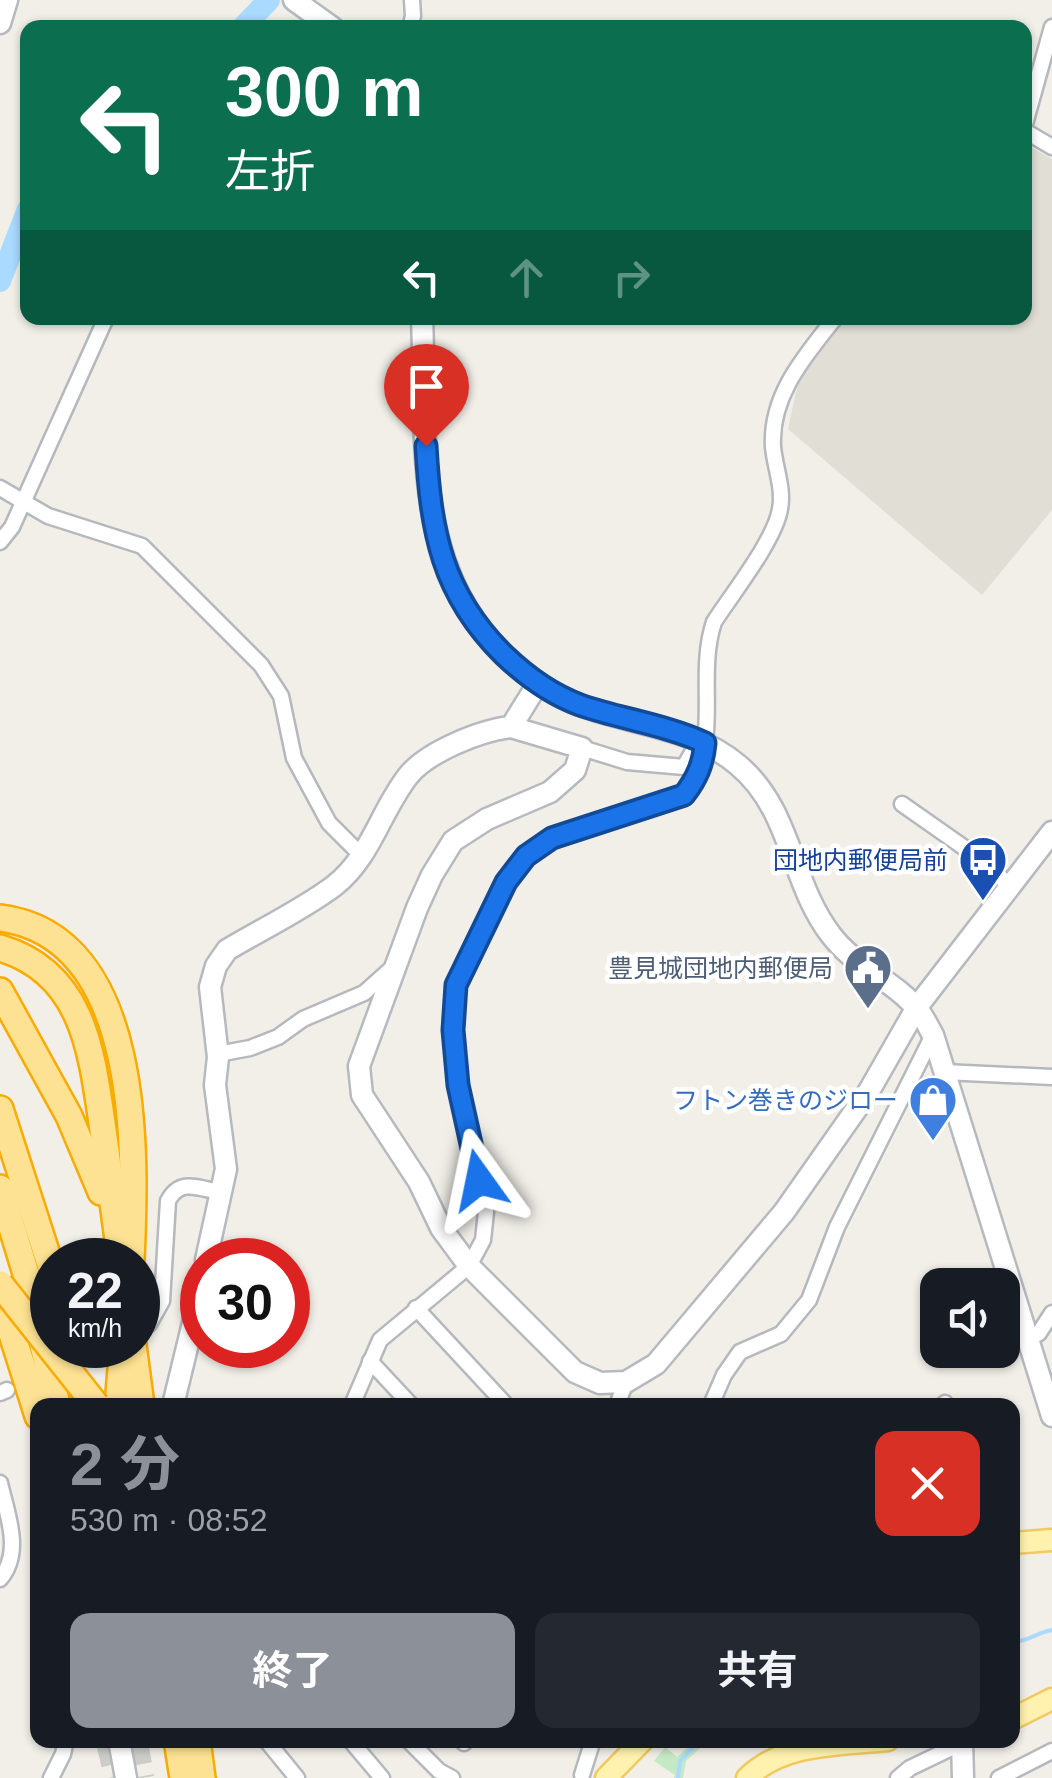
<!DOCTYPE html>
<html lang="ja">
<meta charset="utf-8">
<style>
body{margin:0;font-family:Arial,"Noto Sans JP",sans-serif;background:#242831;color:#f1f3f6;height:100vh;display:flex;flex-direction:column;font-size:38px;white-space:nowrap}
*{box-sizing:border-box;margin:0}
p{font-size:32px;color:#9ea1a6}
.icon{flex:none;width:55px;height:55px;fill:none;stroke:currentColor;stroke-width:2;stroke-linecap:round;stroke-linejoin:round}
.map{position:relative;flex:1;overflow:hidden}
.panel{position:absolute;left:30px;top:1398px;width:990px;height:350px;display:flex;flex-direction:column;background:#171b24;border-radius:20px;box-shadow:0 2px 8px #0004}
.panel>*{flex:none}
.banner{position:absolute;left:20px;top:20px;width:1012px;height:305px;border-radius:20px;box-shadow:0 2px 8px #0004;background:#0b6e4f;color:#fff;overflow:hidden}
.fabs{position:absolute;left:920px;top:1268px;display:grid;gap:20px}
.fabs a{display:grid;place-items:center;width:100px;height:100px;border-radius:20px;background:#171b24;box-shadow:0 2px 8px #0004;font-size:50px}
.speed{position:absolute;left:30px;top:1238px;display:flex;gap:20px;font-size:50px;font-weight:700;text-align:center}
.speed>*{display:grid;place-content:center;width:130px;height:130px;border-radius:50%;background:#171b24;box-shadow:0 2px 8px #0004;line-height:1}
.speed small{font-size:25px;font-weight:400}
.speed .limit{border:15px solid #d22;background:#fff;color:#111}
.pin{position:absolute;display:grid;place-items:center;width:85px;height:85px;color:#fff;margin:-102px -42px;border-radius:50% 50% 50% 0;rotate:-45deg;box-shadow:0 0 10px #0007}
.pin .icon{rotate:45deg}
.me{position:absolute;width:110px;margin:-55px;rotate:348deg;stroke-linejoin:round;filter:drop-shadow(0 0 8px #0008)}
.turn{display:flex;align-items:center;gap:35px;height:210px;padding:0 40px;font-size:45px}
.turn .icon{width:130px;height:130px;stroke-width:2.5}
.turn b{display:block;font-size:70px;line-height:85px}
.lanes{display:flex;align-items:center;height:95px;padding:0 40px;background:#0003;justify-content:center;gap:50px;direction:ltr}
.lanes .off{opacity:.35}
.round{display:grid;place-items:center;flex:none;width:105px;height:105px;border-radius:20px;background:#242831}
.head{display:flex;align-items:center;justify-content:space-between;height:170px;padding:0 40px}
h1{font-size:60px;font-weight:700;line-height:75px;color:#8c9099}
.primary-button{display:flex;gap:20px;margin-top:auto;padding:20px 40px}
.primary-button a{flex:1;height:115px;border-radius:20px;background:#8c9099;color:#fff;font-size:40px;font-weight:700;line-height:115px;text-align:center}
.primary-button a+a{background:#242831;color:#f1f3f6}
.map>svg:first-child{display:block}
.education{fill:#e1ded6}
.green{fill:#c5e8c5}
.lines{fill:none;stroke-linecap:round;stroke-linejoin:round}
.stream{stroke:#aadaff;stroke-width:4}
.river{stroke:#aadaff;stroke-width:22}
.street-tunnel{stroke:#ccccc8;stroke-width:14;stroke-dasharray:14 7;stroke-linecap:butt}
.highway-tunnel{stroke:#ccccc8;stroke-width:25;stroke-dasharray:25 12;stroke-linecap:butt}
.street-casing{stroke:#b5b8bc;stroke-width:19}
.secondary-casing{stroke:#b6babf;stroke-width:25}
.primary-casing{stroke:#f2c960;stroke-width:25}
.highway-casing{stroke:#f9ab00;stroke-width:30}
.street{stroke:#fff;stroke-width:14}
.secondary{stroke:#fff;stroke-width:20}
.primary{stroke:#fff2af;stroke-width:20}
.highway{stroke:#fde293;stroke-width:25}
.highway-bridge-casing{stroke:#f9ab00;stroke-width:30;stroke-linecap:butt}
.highway-bridge{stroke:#fde293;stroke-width:25}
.route-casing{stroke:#114b97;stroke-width:25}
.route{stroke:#1a73e8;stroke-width:18}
.labels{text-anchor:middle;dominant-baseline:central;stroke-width:9;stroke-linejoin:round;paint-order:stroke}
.transit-label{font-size:25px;fill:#164399;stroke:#fff;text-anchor:end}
.service-label{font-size:25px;fill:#4e5e75;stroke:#fff;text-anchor:end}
.shop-label{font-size:25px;fill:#366cbe;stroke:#fff;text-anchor:end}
</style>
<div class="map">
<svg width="1052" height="1778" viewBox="0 0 1052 1778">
<rect width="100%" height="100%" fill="#f1efe8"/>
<path class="education" d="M1025,144L1052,159V510L982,595L788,429L799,378L845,318H1025Z"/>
<path class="green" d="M695,1740H709L686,1761L683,1778H674L675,1775L654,1761L665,1747L677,1757Z"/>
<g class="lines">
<g class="stream">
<path d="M1012,1641C1026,1643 1038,1632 1052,1630"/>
<path d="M678,1778L680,1761L700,1740"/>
</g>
<g class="river">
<path d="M242,28L269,0"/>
<path d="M0,281L28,209"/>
</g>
<path class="street-tunnel" d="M58,1367L108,1345"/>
<g class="highway-tunnel">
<path d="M108,1740L117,1778"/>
<path d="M135,1740L142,1778"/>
</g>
<g class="street-casing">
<g id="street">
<path d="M410,28L413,16L412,0"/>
<path d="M1025,124L1052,27"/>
<path d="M1025,131L1052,147"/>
<path d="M0,488L48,516L142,546L261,665L281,696L294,758L329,823L363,857"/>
<path d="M0,542L12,527L106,318"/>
<path d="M582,748L627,762L684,767L693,751"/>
<path d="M902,804L979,858L1010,886"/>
<path d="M218,1054L250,1048L278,1037L303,1019L364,993L392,968"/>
<path d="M944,1072L1052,1077"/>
<path d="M416,1308L506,1405"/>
<path d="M149,1324L162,1301L168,1201C180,1178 198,1188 219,1192"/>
<path d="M1029,1339L1039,1333L1052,1313"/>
<path d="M370,1361L411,1405"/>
<path d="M0,1393L7,1390"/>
<path d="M945,1403L946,1405"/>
<path d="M352,1405L380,1340L469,1266L483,1240L486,1212L458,1085L453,1030L456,985L506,881L525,857L552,838L684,795C724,745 695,679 714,622C732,594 775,540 780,509C784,489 775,468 773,447C770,395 805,356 835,318"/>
<path d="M617,1405L626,1382"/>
<path d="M711,1405L724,1375L740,1352L781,1334L809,1300L837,1227L933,1035"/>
<path d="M0,1483C7,1514 23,1552 0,1579"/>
<path d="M266,1740L297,1778"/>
<path d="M350,1740L382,1778"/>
<path d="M408,1740L439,1771L452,1778"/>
<path d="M464,1743V1740"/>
<path d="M582,1775L593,1740"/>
<path d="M51,1778L63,1754L66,1740"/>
<path d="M898,1778L910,1768L962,1743"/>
<path d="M999,1778L1052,1751"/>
</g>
</g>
<g class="secondary-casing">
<g id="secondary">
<path d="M294,0L333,28"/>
<path d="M0,23L7,0"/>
<path d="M422,318C427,435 411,564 502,653C525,675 547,692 577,704C630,725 692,726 738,765C792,810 790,882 831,935C855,967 896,982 917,1009C924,1016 928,1027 933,1035L1052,1416"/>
<path d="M511,727L582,748L575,770L550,792L487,819L453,841L432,875L417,908L359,1066L362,1095L419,1182L441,1228L469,1266L575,1372L600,1383L626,1382L656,1364L784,1212L869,1091L917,1007L1052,832"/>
<path d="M206,1260L226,1169L215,1085L218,1057L210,987L216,966L227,950C262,929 302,910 334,886C371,857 380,812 408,776C427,752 481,730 511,727L537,685"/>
<path d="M173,1405L202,1286"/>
<path d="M119,1740L126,1778"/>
<path d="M962,1740L963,1778"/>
</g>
</g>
<g class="primary-casing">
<g id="primary">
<path d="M1012,1543L1052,1540"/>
<path d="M1012,1719L1052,1699"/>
<path d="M606,1778L643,1740"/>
<path d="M747,1778C783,1742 841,1745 888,1740"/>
</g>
</g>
<g class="highway-casing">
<g id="highway">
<path d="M0,918C143,936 136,1155 131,1260"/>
<path d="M0,948C85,973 92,1055 103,1130C109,1171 114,1213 120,1254"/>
<path d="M0,991L69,1116L101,1192"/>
<path d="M0,1109L52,1270"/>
<path d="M0,1188L27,1277L57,1405"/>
<path d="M0,1296L38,1416"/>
<path d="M133,1345L141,1405"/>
<path d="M118,1405L123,1345"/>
<path d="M177,1740L183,1778"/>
<path d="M197,1740L202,1778"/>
</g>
</g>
<use href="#street" class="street"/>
<use href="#secondary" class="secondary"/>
<use href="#primary" class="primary"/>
<use href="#highway" class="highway"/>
<g class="highway-bridge-casing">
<path id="highway-bridge" d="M0,1284L96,1405"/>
</g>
<use href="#highway-bridge" class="highway-bridge"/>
</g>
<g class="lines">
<g class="route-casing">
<path id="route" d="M426,446C431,531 441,593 504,655C527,677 550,694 580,705C621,719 666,725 705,743C703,764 697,778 684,795L552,838L526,856L506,882L456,985L453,1030L458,1085L479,1180"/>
</g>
<use href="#route" class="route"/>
</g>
<defs>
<g id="bus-pin" transform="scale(2.5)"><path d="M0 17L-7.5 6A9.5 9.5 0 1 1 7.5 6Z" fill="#1a4fb4" stroke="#fff"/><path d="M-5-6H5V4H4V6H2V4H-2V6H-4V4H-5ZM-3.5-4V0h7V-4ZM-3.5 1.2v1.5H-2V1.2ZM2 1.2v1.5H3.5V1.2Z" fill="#fff"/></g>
<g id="civic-pin" transform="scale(2.5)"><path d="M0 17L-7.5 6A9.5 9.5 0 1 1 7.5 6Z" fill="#5c6f8a" stroke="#fff"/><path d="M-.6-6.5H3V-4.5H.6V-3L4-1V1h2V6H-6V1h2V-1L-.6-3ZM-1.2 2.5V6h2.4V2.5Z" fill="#fff"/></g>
<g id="shop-pin" transform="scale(2.5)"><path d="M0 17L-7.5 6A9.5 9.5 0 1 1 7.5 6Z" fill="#3f7fe0" stroke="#fff"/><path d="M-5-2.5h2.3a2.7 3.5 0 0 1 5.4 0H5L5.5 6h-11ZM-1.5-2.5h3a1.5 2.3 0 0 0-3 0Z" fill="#fff"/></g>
</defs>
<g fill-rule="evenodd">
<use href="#bus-pin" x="983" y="860"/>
<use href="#civic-pin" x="868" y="968"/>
<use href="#shop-pin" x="933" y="1100"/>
</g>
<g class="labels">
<g class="transit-label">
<text x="948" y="860">団地内郵便局前</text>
</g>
<g class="service-label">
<text x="833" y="968">豊見城団地内郵便局</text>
</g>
<g class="shop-label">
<text x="898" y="1100">フトン巻きのジロー</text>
</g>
</g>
</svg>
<div class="fabs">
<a><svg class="icon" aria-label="sound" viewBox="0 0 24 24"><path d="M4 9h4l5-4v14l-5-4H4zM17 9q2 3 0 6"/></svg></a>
</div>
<div class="speed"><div>22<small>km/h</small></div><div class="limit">30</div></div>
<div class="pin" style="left:426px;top:446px;background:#d93025"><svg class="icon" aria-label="arrive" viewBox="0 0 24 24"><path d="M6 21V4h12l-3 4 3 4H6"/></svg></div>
<svg class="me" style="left:479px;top:1180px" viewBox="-20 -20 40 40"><path d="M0-17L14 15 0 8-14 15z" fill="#1a73e8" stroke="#fff" stroke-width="4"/></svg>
<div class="banner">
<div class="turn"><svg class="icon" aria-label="left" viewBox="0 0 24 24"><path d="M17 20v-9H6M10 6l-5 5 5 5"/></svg><div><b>300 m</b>左折</div></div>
<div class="lanes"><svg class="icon" aria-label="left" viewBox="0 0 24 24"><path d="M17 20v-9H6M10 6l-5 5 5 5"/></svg><svg class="icon off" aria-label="ahead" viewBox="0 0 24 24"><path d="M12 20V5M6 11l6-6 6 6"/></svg><svg class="icon off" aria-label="right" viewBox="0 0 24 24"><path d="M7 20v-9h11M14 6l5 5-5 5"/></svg></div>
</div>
<section class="panel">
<div class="head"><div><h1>2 分</h1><p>530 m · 08:52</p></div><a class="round" style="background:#d93025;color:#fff"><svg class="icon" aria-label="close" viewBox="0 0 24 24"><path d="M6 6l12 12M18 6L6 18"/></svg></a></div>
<div class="primary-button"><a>終了</a><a>共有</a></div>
</section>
</div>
